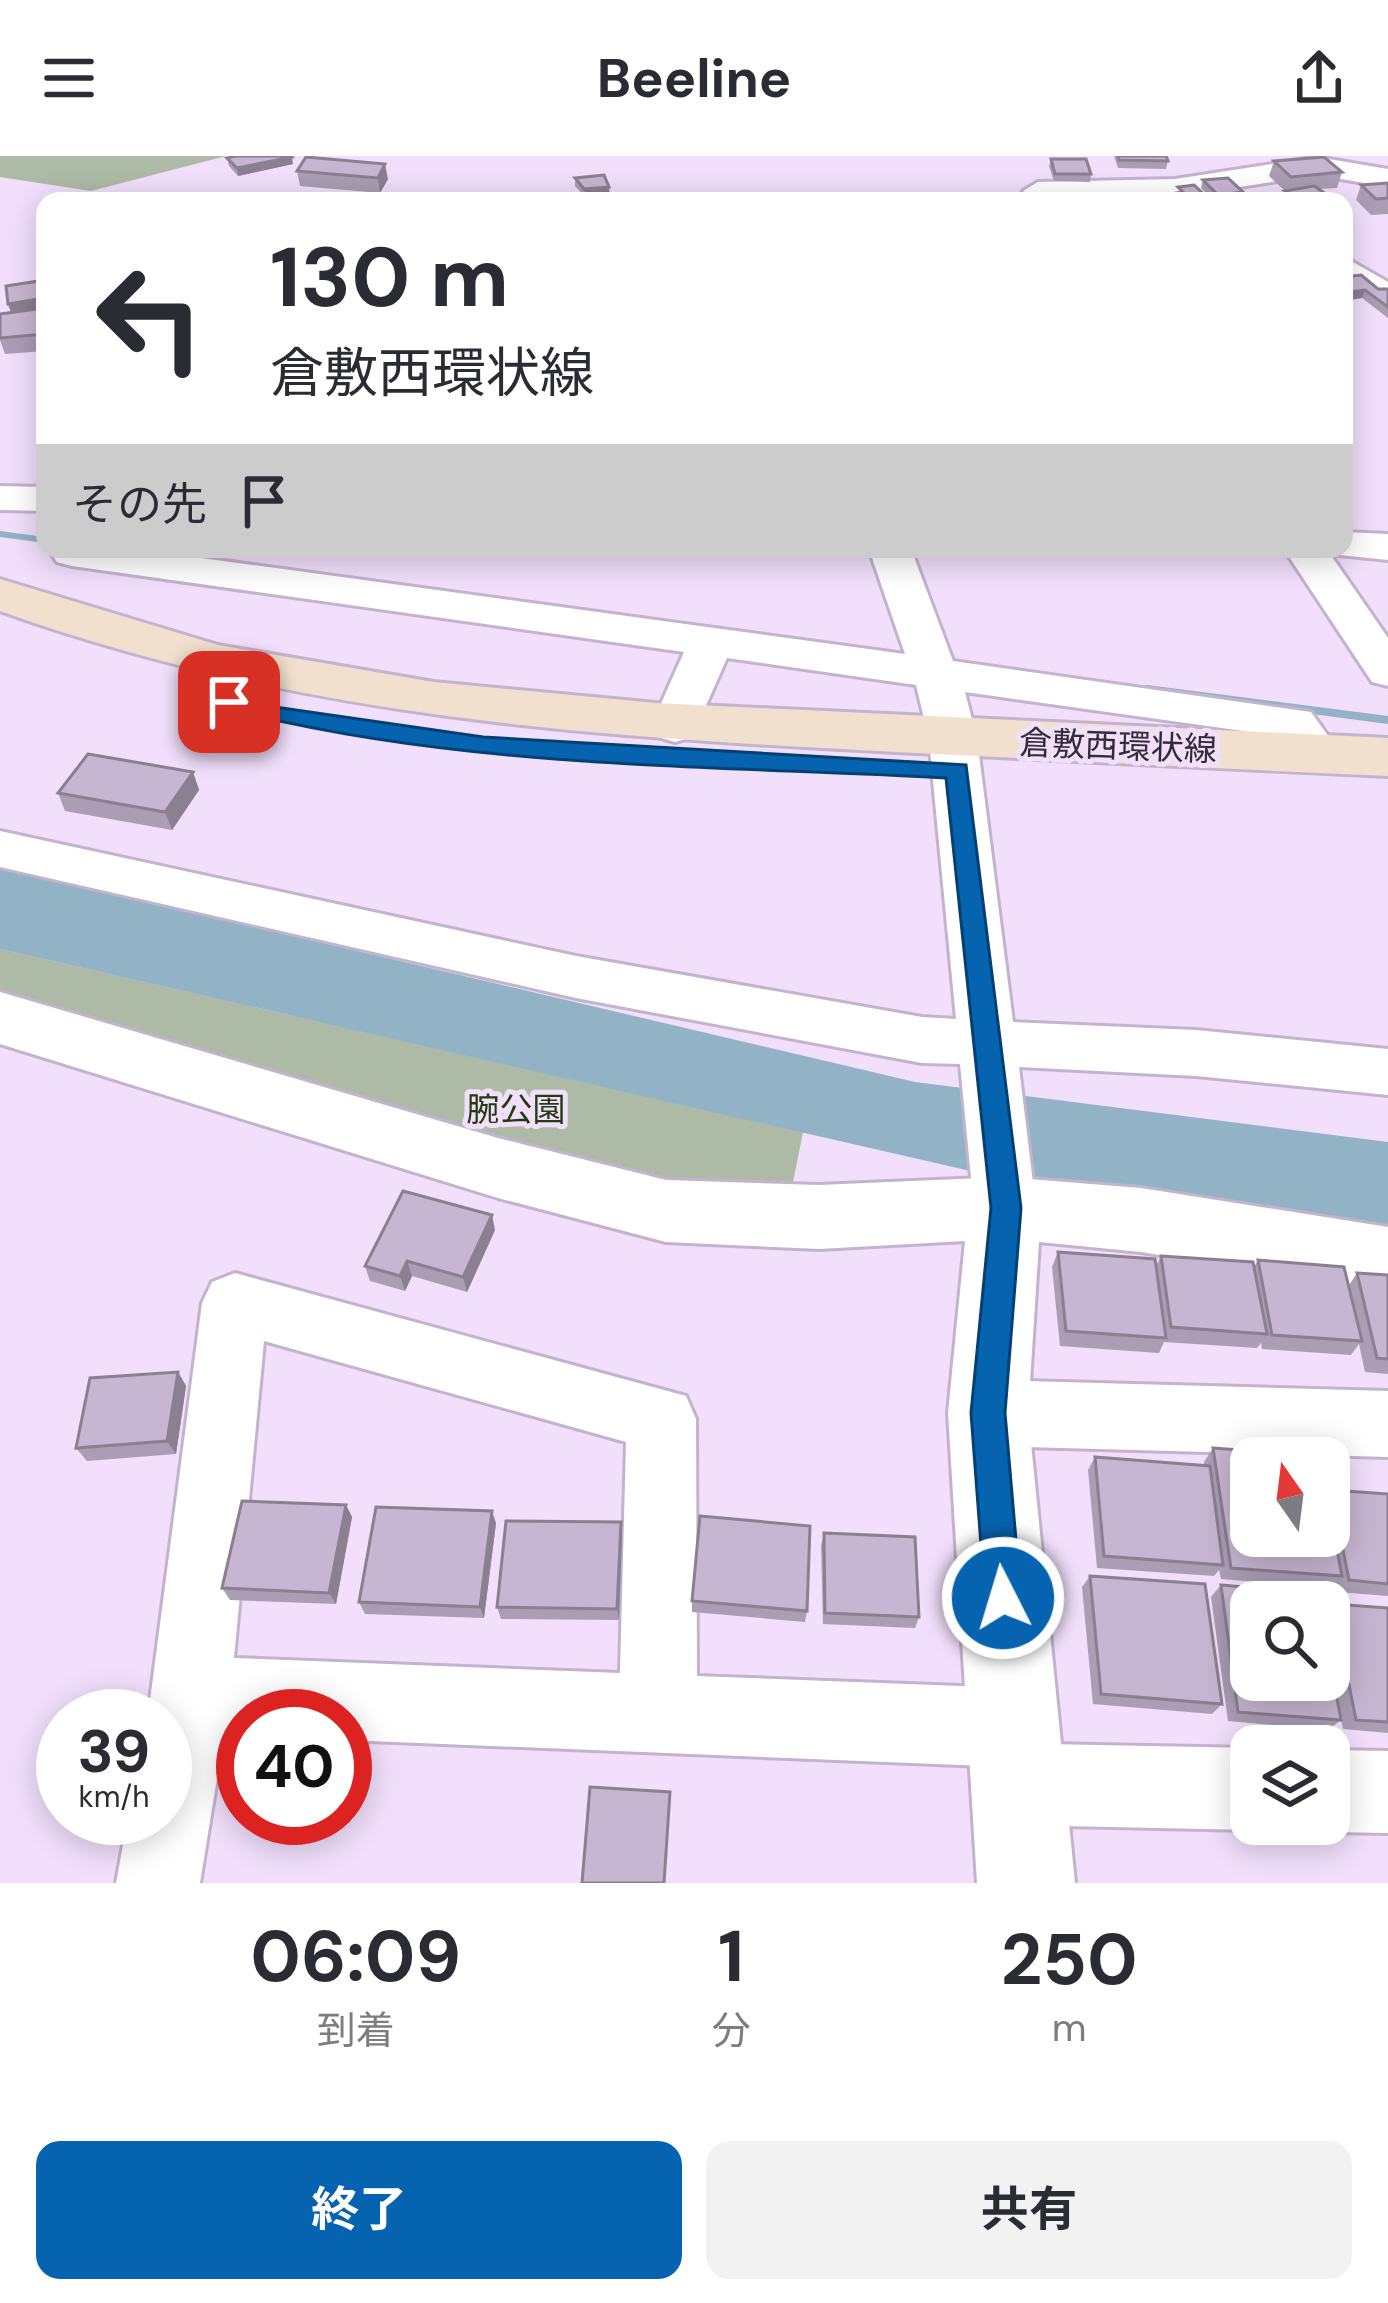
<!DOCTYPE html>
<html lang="ja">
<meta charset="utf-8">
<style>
body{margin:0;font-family:"DM Sans","Noto Sans JP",sans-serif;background:#f2f2f3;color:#2b2b33;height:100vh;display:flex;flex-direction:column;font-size:45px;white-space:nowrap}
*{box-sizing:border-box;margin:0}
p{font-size:39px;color:#7c7c81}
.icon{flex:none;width:66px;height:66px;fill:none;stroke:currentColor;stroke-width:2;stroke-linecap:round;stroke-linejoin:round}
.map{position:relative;height:1727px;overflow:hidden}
.drawer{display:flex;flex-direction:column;background:#fff;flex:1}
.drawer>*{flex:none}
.top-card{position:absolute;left:36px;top:36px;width:1317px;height:366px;border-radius:24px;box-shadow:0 6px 30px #0003;background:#fff;color:#2b2b33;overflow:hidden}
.needle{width:78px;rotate:346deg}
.tools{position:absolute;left:1230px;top:1281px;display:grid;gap:24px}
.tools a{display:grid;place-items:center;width:120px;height:120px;border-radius:24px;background:#fff;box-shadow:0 6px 30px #0003;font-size:60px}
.speed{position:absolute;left:36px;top:1533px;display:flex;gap:24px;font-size:60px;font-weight:700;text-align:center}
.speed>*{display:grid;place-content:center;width:156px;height:156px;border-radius:50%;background:#fff;box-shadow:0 6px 30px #0003;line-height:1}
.speed small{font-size:30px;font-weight:400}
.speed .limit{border:18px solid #d22;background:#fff;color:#111}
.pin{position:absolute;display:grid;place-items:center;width:102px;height:102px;color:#fff;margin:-51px;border-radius:24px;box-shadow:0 6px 18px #0006}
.me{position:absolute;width:132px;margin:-66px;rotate:355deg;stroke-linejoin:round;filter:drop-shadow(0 0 9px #0008)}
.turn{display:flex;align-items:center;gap:42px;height:252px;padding:0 36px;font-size:54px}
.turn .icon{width:156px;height:156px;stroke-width:2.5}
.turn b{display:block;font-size:84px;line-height:102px}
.then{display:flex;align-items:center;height:114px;padding:0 36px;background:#0003;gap:24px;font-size:45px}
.eta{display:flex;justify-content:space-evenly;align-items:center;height:204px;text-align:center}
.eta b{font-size:72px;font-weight:700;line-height:84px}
.button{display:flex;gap:24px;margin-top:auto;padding:24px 36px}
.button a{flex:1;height:138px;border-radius:24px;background:#0663b0;color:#fff;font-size:48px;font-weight:700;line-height:138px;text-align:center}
.button a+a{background:#f2f2f3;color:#2b2b33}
header{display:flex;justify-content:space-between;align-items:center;height:156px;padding:0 36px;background:#fff;font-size:54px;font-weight:700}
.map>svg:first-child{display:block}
.green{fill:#adbaa6}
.water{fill:#92b2c6}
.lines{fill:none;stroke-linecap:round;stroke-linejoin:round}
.stream{fill:#92b2c6;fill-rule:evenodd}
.minor-casing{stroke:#c4b3cf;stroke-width:6}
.tertiary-casing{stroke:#c4b3cf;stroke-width:6}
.secondary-casing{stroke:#c4b3cf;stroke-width:6}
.minor{fill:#fff;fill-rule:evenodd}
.tertiary{fill:#fff;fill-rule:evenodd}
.secondary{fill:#f1e0ce;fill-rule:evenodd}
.wall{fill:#ab9db4}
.shaded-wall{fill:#8b7f92}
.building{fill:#c7b6d1;stroke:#8b7f92;stroke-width:3}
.route{fill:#0663b0;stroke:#044072;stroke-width:3}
.labels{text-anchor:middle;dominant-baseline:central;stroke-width:10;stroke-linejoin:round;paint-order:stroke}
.street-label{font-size:33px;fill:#332c37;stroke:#f1dffb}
.park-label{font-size:33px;fill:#223b0f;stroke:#f1dffb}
</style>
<header><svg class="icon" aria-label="menu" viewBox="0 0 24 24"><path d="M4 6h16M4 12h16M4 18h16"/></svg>Beeline<svg class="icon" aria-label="share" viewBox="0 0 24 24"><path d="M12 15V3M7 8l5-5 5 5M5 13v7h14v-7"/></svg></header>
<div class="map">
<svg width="1388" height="1727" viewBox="0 0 1388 1727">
<rect width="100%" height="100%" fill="#f1dffb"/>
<g class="green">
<path d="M0,0H226L91,35L0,21Z"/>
<path d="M0,793L803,976L793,1026L704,1035L505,993L72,864L0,836Z"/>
</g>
<path class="water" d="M0,711L915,926L1388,986V1076L975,1016L0,793Z"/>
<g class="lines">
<g class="stream">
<path d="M0,375L45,381V387L0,381Z"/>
<path d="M1147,529L1388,560V568L1143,536V530Z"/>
</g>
<g class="minor-casing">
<g id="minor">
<path d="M1317,1L1388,13V31L1317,19L1175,41L1038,44L1023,35L1038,26L1175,23Z"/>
<path d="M1344,101L1388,126V151L1344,126Z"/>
<path d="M0,330L45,331V355L0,354Z"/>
<path d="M1344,376L1388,378V404L1330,398L1388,482V530L1372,526L1284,393H1344Z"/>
<path d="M54,393H136L905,498L869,393H911L953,505L1311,556L1341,598L1334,609C1304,618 1296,604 1279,580L965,536L977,583L1013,866L1196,874L1388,893V939L1196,920L1019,911L1036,1052L1027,1071L1005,1079L983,1071L974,1052L960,908L922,907L576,842L0,711V675L576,800L922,861L956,863L929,583L916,529L727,502L692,581L675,586L658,581L651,570L684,496L72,410L57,406L51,397Z"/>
<path d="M235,1117L686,1240L696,1263L697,1520L1014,1532L1042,1544L1054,1572L1047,1588L1251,1592V1668H1265L1251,1674L1018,1669L989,1657L977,1628L985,1610L345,1584V1560H243V1580L224,1579L200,1727H116L128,1662H165V1560H148L202,1147L212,1126ZM264,1185L626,1286L620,1517L234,1502Z"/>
<path d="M988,1224L1388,1235V1301L988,1290L963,1280L953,1257L963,1234Z"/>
<path d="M1329,1594L1388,1595V1677L1329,1676L1311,1668H1329Z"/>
</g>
</g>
<g class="tertiary-casing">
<path id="tertiary" d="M0,836L498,982L666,1024L819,1029L1005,1021L1141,1032L1388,1071V1137L1141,1096L1039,1086L1028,1257L1075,1727H977L948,1257L965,1085L819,1093L666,1086L498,1042L0,888Z"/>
</g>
<g class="secondary-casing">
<path id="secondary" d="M0,423L218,489L434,526L656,547L1388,582V620C1224,613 1060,604 896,596C584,580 297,561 0,455Z"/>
</g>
<use href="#minor" class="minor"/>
<use href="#tertiary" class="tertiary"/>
<use href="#secondary" class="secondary"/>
</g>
<g class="wall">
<path d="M1114,0H1166L1168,5L1166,13L1118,12Z"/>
<path d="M227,2L293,8L238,20L229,10Z"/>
<path d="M1051,3L1091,18L1090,26L1054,25L1049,10Z"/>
<path d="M1274,5L1342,16L1337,32L1319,33L1326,38L1324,45H1286L1283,43L1285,35L1269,20Z"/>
<path d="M297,15L388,23L380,37L300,30Z"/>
<path d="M575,22L610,39L585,41L575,30Z"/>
<path d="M1203,24L1243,36L1241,43L1244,45H1214L1201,32Z"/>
<path d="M1388,27V58L1371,59L1356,44L1361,29Z"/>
<path d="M1344,121L1378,133H1388V162L1362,142Z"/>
<path d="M45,124V195L5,198L0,184V158L40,153L11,156L8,148Z"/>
<path d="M193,616L199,634L172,674L65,655L58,637Z"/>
<path d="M495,1074L467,1136L412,1120L405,1135L370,1125L365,1110Z"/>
<path d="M1058,1096L1156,1110L1161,1100L1254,1111L1258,1104L1349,1129L1357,1117L1388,1119V1218L1365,1216L1359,1188L1351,1199L1262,1193L1261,1187L1257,1192L1164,1186L1159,1197L1060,1190L1052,1111Z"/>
<path d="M178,1216L186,1230L176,1298L87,1305L76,1292Z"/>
<path d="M1213,1292L1329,1380V1336L1331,1334L1388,1338V1440L1337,1436L1335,1427L1330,1432L1221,1423L1219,1414L1214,1420L1097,1412L1088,1314L1095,1301L1204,1310V1306Z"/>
<path d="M346,1349L352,1361L336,1448L230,1444L222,1432Z"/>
<path d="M621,1366L622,1378L619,1464L501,1463L497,1451Z"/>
<path d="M496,1367L484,1462L365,1458L359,1446Z"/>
<path d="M824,1377L919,1461L915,1472L823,1468L821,1390Z"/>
<path d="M1090,1420L1222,1548L1212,1558L1093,1548L1082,1431Z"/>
<path d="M1221,1429L1341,1564L1328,1574L1228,1565L1211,1441Z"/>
<path d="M692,1445L807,1455L805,1466L692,1456Z"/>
<path d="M1333,1448L1388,1452V1577L1343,1573L1329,1498V1452Z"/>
</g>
<g class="shaded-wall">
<path d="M292,1L293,8L238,20L237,12Z"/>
<path d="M385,8L388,23L380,37L378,22Z"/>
<path d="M609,31L610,39L585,41L584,33Z"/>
<path d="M1326,38L1324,45H1297L1298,43Z"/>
<path d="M1365,134L1362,142L1344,145V137Z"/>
<path d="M38,143L45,150V159H43L40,152L11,156L8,148Z"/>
<path d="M193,616L199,634L172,674L165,656Z"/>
<path d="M492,1059L495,1074L467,1136L463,1121Z"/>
<path d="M407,1105L412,1120L405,1135L400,1120Z"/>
<path d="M178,1216L186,1230L176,1298L167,1285Z"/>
<path d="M346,1349L352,1361L336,1448L329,1437Z"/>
<path d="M492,1355L496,1367L484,1462L480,1451Z"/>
<path d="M621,1366L622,1378L619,1464L617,1453Z"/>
</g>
<g class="building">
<path d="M236,0H291L292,1L237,12L227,2Z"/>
<path d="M1118,0H1166L1168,5L1119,4Z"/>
<path d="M306,1L385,8L378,22L297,15Z"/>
<path d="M1324,1L1342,16L1291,21L1274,5Z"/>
<path d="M1051,3H1086L1091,18H1055Z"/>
<path d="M604,19L609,31L584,33L575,22Z"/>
<path d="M1228,22L1243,36L1218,39L1203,24Z"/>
<path d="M1388,27V42L1376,43L1361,29Z"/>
<path d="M1194,29L1211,45H1178L1170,38L1183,36L1178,31Z"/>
<path d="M1314,30L1326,38L1298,43L1285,35Z"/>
<path d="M1012,38L1016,44L1032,42L1035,45H1003L999,39Z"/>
<path d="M1238,40L1244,45H1218L1215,43Z"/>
<path d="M1361,119L1378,133H1388V151L1365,134L1344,137V121Z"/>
<path d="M45,124V150L40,151L38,143L8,148L6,130Z"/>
<path d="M45,152V178L0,182V158Z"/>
<path d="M88,598L193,616L165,656L58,637Z"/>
<path d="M403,1035L492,1059L463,1121L407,1105L400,1120L365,1110Z"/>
<path d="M1058,1096L1155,1103L1166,1182L1066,1175Z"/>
<path d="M1161,1100L1253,1106L1267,1178L1171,1171Z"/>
<path d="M1258,1104L1344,1111L1362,1185L1272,1179Z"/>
<path d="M1357,1117L1388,1119V1203L1377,1202Z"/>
<path d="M178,1216L167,1285L76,1292L90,1222Z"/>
<path d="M1213,1292L1319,1300V1302H1251V1380H1329V1353L1342,1420L1231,1412Z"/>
<path d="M1095,1301L1210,1310L1223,1409L1104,1400Z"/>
<path d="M1331,1334L1388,1338V1428L1349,1424Z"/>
<path d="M242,1345L346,1349L329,1437L222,1432Z"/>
<path d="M376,1351L492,1355L480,1451L359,1446Z"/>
<path d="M700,1360L810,1370L807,1455L692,1445Z"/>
<path d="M506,1365L621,1366L617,1453L497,1451Z"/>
<path d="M824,1377L915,1381L919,1461L825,1457Z"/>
<path d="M1090,1420L1205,1428L1222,1548L1101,1538Z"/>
<path d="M1221,1429L1317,1437L1319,1446H1251V1524H1329V1500L1341,1564L1238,1556Z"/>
<path d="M1333,1448L1388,1452V1566L1356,1564Z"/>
<path d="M590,1631L670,1636L664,1727H582Z"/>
</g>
<path class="route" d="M229,539L275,551L483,581L966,609L1021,1052L1005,1257L1021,1442L1016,1455L1003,1460L990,1455L985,1442L971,1257L991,1052L946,622C706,609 455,613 221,551V541Z"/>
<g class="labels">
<g class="street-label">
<text transform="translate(1118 590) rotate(2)">倉敷西環状線</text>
</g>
<g class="park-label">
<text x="516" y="953">腕公園</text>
</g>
</g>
</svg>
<div class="tools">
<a><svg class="needle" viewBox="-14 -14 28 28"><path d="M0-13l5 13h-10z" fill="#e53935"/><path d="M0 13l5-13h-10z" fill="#7c7c81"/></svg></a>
<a><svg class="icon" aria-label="search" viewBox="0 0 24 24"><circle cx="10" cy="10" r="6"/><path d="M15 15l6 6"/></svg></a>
<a><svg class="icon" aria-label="layers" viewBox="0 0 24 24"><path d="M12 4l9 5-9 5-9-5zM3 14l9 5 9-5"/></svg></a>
</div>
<div class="speed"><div>39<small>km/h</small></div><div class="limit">40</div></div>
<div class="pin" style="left:229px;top:546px;background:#d93025"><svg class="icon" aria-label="arrive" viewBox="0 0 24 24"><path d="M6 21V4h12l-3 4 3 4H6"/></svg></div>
<svg class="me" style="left:1003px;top:1442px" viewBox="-20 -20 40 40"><circle r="17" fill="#0663b0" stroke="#fff" stroke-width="3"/><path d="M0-11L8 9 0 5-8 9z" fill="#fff"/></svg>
<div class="top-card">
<div class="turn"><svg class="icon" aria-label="left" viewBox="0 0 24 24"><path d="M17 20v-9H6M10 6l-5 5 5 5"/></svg><div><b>130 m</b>倉敷西環状線</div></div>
<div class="then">その先<svg class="icon" aria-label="arrive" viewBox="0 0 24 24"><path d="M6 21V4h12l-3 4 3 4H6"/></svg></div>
</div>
</div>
<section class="drawer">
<div class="eta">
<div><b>06:09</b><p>到着</p></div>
<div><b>1</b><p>分</p></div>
<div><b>250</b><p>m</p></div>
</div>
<div class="button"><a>終了</a><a>共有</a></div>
</section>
